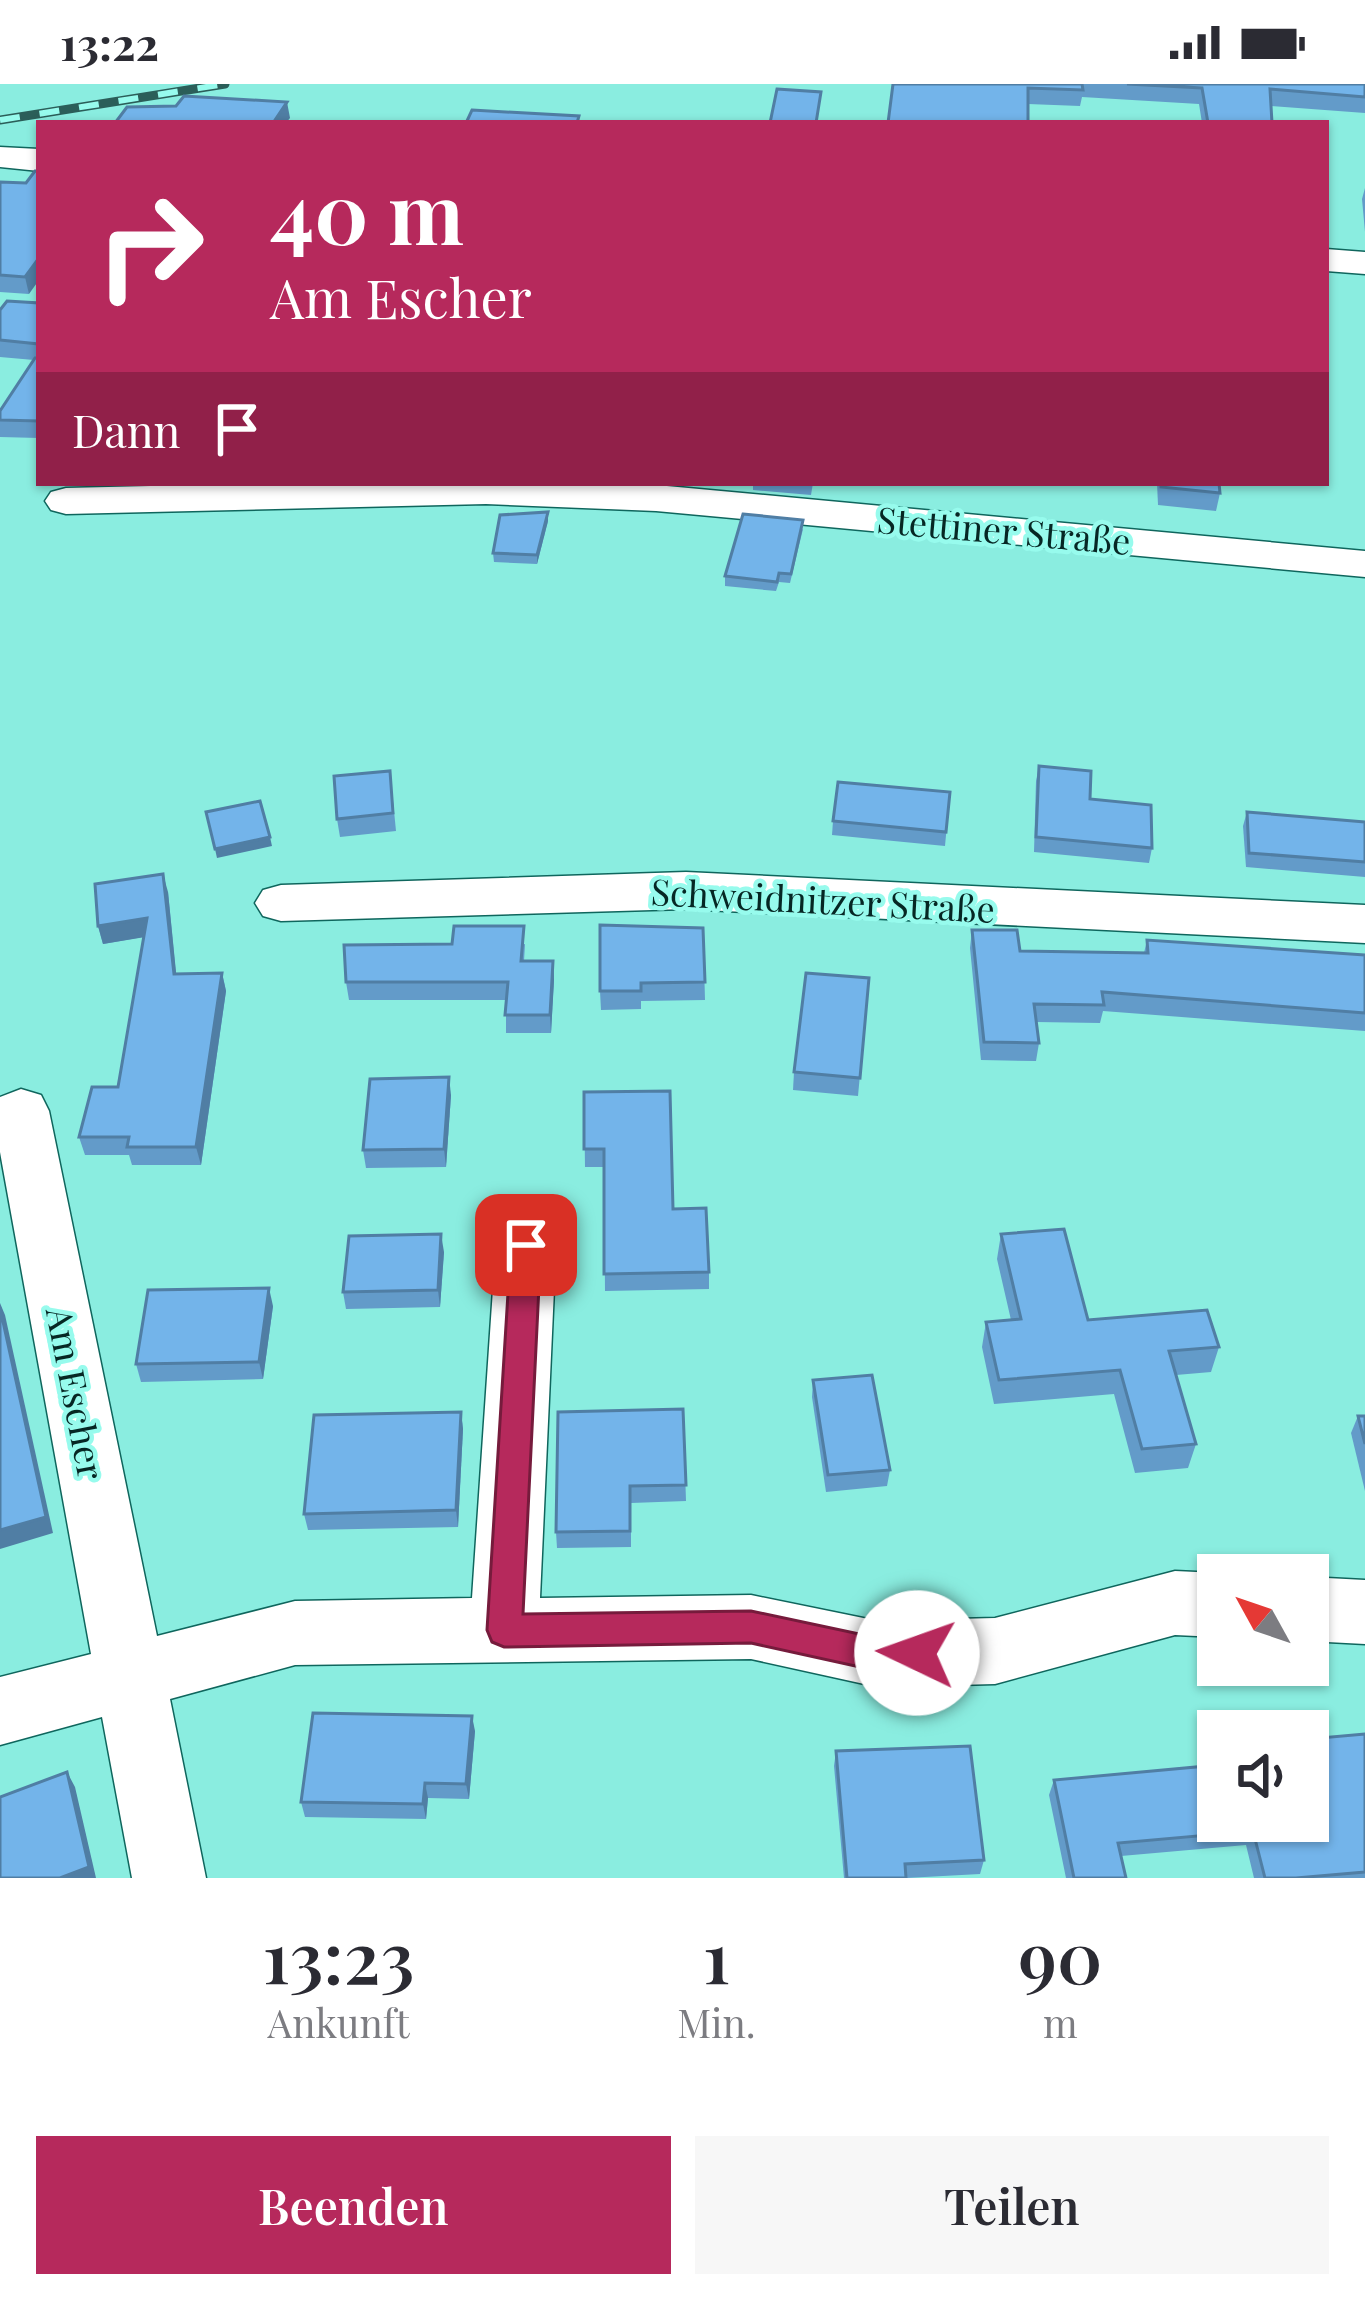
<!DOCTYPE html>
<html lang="de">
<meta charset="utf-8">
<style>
body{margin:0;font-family:"Playfair Display",serif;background:#f7f7f7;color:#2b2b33;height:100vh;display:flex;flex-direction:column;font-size:45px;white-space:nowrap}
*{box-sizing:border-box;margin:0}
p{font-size:39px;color:#7c7c81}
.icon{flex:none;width:66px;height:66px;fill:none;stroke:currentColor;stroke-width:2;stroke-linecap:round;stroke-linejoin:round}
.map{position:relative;height:1794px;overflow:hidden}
.details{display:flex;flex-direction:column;background:#fff;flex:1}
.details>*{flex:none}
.guide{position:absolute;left:36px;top:36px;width:1293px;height:366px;border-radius:0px;box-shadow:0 3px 9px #0004;background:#b6295c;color:#fff;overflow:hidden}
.needle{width:78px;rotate:310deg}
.buttons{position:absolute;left:1197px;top:1470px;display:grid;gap:24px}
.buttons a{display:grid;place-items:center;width:132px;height:132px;border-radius:0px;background:#fff;box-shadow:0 3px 9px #0004;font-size:60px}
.pin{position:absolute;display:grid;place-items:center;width:102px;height:102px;color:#fff;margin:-51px;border-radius:24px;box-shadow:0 6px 18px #0006}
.me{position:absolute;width:132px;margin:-66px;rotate:273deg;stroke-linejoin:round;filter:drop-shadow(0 0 9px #0008)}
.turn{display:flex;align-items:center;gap:42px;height:252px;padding:0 36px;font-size:54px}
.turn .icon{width:156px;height:156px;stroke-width:2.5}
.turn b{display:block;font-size:84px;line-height:102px}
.then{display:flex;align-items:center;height:114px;padding:0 36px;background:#0003;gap:24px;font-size:45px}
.eta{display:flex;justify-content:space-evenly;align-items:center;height:204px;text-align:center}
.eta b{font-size:72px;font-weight:600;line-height:84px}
.primary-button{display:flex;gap:24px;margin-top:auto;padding:24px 36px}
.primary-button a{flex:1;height:138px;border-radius:0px;background:#b6295c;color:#fff;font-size:48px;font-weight:600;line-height:138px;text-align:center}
.primary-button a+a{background:#f7f7f7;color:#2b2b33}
.status{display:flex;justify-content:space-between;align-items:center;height:84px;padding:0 60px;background:#fff;direction:ltr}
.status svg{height:33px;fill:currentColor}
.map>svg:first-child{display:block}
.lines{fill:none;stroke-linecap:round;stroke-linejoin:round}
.minor-casing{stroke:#0f665d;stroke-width:3}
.minor{fill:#fff;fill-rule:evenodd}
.rail-casing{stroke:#2b5e59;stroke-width:9}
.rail{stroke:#97fbed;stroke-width:6;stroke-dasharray:20;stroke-linecap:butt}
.wall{fill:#639bc9}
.shaded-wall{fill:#507ea4}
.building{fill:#73b4ea;stroke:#507ea4;stroke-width:3}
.route{fill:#b6295c;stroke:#761b3c;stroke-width:3}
.labels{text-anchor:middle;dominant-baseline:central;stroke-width:9;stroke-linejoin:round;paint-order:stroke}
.street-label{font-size:36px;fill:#062724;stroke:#97fbed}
</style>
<div class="status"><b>13:22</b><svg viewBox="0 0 49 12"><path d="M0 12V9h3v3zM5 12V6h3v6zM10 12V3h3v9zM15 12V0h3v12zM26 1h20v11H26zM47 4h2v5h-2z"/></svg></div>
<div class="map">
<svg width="1365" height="1794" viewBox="0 0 1365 1794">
<rect width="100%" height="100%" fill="#8aede0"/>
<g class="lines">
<g class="minor-casing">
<g id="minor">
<path d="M0,63L39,65V87L0,83Z"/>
<path d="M1326,165L1365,168V190L1326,187Z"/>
<path d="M283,399L656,401L1365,467V493L656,427L486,420L66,430L51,426L45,417L51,408L66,404Z"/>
<path d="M686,788L1365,821V859L686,825L281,837L263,832L255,819L263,806L281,801Z"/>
<path d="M21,1005L41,1011L49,1027L157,1552L295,1517L472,1514L496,1161L505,1144L526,1137L547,1144L556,1161L540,1514L751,1511L878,1537L995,1534L1175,1487L1218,1489L1222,1491H1218V1553L1175,1551L995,1600L878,1603L751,1575L295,1581L170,1615L206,1794H132L102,1633L0,1661V1593L91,1570L0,1068V1013Z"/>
<path d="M1308,1493L1365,1496V1560L1308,1557Z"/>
</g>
</g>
<use href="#minor" class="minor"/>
<g class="rail-casing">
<path id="rail" d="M0,36L225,0"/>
</g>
<use href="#rail" class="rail"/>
</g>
<g class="wall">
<path d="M893,0H1365V29L1271,22L1272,39H1202L1199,20L1082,13L1080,22L1028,20Z"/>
<path d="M0,98L26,99L29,210L0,208Z"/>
<path d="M1365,104V148L1362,115Z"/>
<path d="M39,219V354L0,353V327L34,276L0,273V226Z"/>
<path d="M753,399H813L811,411L753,406Z"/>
<path d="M1157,399H1219L1220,409L1216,427L1158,421Z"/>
<path d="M548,437L537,480L494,478L493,469Z"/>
<path d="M803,445L790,499L779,498L776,507L725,502V492Z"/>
<path d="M1039,682L1090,715L1152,764L1149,779L1034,768L1036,697Z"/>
<path d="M390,687L396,747L340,753L337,735Z"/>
<path d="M950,708L945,762L832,751L833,737Z"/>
<path d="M1247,728L1365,738V793L1246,783L1243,742Z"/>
<path d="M168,808L176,890L222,889L226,907L201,1081H132L129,1071H85L79,1053L118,1003L143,853L103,860L98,842Z"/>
<path d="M703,844L705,916L641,917V925L601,926L600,907Z"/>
<path d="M972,846L1020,867L1144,869L1147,856L1365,871V947L1103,927L1100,939L1036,938L1039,959L1036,977L981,976L970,864Z"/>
<path d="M525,860L524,877H553L554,896L551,949H506V916H349L346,898Z"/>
<path d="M869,894L858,1012L793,1006L794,988Z"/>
<path d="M584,1008L673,1125L709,1188V1205L605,1207L604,1083H585Z"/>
<path d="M451,1011L446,1083L366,1084L363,1066Z"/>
<path d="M1001,1150L1088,1236L1219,1263L1211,1288L1176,1291L1196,1360L1188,1384L1135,1389L1114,1310L994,1320L982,1263L986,1238L1011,1236L997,1175Z"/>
<path d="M444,1168L440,1223L346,1225L343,1208Z"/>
<path d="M273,1222L263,1295L141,1298L136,1280Z"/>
<path d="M813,1296L890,1386L887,1402L826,1408L812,1313Z"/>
<path d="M683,1325L686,1417L631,1419V1463L557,1464L556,1448Z"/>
<path d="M461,1328L463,1345L458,1443L308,1446L304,1430Z"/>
<path d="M1358,1332H1365V1407L1351,1349Z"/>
<path d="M475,1647L469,1715L428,1714L426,1735L305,1733L301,1718Z"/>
<path d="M1365,1650V1794H1254L1246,1761L1121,1772L1126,1794H1066L1049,1711L1054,1696L1218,1737Z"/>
<path d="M836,1667L984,1776L980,1790L906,1794H844L834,1682Z"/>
</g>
<g class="shaded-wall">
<path d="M287,18L290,34L286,39H273Z"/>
<path d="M39,174V196L29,210L25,193Z"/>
<path d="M548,428V437L537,480V471Z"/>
<path d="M270,753L272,762L217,774L215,765Z"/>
<path d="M163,790L168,808L178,908L174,890Z"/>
<path d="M147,834L151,852L103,860L98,842Z"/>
<path d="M553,877L554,896L551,949L550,931Z"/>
<path d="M222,889L226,907L201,1081L196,1063Z"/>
<path d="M449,993L451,1011L446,1083L444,1065Z"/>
<path d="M441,1150L444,1168L440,1223L438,1206Z"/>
<path d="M269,1204L273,1222L263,1295L259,1278Z"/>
<path d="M0,1219L5,1231L53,1449L0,1465Z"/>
<path d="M461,1328L463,1345L458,1443L456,1426Z"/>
<path d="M472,1632L475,1647L469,1715L466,1700Z"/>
<path d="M67,1688L75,1703L96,1794H60Z"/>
<path d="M425,1699L428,1714L426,1735L423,1720Z"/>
</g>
<g class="building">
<path d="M893,0H1082L1083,6L1028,4V39H888Z"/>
<path d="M1127,0H1365V13L1270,5L1272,39H1208L1202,4Z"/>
<path d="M777,5L821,8L816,39H770Z"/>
<path d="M184,12L287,18L273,39H115L127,23L176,22Z"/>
<path d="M472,26L579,32L577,39H466Z"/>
<path d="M35,87H39V174L25,193L0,191V98L26,99Z"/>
<path d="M7,217L39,219V260L0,256V226Z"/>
<path d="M35,274H39V337L0,336V327Z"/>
<path d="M1161,399H1219L1220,409L1161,403Z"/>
<path d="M548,428L537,471L493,469L500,431Z"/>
<path d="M743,430L803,436L791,490L779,489L777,498L725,492Z"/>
<path d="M1039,682L1091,687L1090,715L1151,721L1152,764L1036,753Z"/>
<path d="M390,687L393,729L337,735L334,692Z"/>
<path d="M838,698L950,708L946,748L833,737Z"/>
<path d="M260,717L270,753L215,765L206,728Z"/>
<path d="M1247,728L1365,738V778L1249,769Z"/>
<path d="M163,790L174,890L222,889L196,1063H127L129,1053H79L92,1003H118L147,834L98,842L95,800Z"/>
<path d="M600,841L703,844L705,898L641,899V907H600Z"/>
<path d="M454,842H524L521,877H553L550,931H505L508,898H346L344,861L452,860Z"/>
<path d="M972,846H1017L1020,867L1148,869L1147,856L1365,871V929L1102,908L1104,921L1034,920L1039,959L984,958Z"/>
<path d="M806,889L869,894L860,994L794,988Z"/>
<path d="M449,993L444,1065L363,1066L370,995Z"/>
<path d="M670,1007L673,1125L706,1124L709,1188L604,1190V1065H584V1008Z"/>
<path d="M1064,1145L1088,1236L1207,1226L1219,1263L1169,1267L1196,1360L1142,1365L1120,1286L999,1296L986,1238L1021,1235L1001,1150Z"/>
<path d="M441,1150L438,1206L343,1208L349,1152Z"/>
<path d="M269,1204L259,1278L136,1280L148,1206Z"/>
<path d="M0,1224L46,1433L0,1446Z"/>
<path d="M872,1291L890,1386L828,1391L813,1296Z"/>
<path d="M683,1325L686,1401L630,1402V1447L556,1448L558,1328Z"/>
<path d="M461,1328L456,1426L304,1430L314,1331Z"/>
<path d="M1358,1332H1365V1360Z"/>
<path d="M313,1629L472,1632L466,1700L425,1699L423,1720L301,1718Z"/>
<path d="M1365,1650V1788L1296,1794H1265L1253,1747L1118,1759L1126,1794H1074L1054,1696L1218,1681V1737H1308V1655Z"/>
<path d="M970,1662L984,1776L905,1780L906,1794H847L836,1667Z"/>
<path d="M67,1688L89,1783L60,1794H0V1713Z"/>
</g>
<path class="route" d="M526,1149L541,1161L523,1530L751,1527L878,1554L929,1557L934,1569L929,1581L878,1587L751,1559L504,1563L492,1558L487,1546L511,1161Z"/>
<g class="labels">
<g class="street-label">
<text transform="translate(1004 445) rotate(5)">Stettiner Straße</text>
<text transform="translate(823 815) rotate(3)">Schweidnitzer Straße</text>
<text transform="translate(77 1309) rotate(79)">Am Escher</text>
</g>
</g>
</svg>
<div class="buttons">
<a><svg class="needle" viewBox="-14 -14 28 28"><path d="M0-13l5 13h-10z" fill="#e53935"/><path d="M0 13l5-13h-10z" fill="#7c7c81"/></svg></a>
<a><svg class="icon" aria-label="sound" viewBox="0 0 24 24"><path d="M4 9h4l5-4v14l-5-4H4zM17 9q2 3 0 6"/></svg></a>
</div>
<div class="pin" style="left:526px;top:1161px;background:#d93025"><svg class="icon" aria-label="arrive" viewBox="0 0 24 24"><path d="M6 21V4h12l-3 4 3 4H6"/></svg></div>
<svg class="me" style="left:917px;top:1569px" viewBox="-20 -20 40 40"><circle r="19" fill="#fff"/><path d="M0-13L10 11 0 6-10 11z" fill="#b6295c"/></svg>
<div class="guide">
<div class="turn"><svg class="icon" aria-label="right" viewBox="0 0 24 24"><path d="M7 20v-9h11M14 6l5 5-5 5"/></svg><div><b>40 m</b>Am Escher</div></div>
<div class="then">Dann<svg class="icon" aria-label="arrive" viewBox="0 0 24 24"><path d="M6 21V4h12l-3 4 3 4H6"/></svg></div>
</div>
</div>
<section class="details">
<div class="eta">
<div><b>13:23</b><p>Ankunft</p></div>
<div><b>1</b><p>Min.</p></div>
<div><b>90</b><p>m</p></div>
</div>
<div class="primary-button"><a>Beenden</a><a>Teilen</a></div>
</section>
